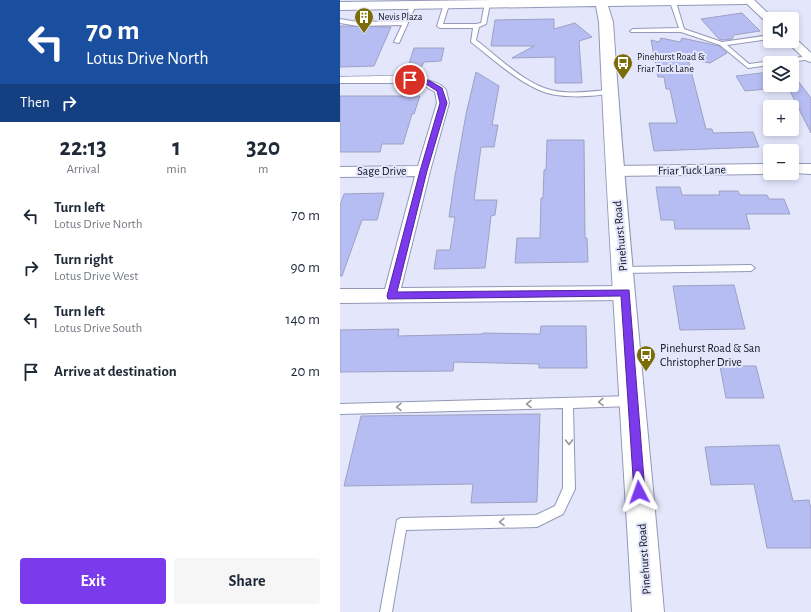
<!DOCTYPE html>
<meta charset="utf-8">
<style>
body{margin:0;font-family:"Alegreya Sans",sans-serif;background:#f6f6f7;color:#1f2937;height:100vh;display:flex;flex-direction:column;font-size:15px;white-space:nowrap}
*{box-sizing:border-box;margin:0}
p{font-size:13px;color:#747a83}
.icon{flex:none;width:22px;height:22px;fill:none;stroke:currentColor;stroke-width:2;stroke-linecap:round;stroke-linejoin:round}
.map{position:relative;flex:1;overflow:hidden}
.side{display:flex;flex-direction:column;background:#fff;width:340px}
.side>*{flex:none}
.hud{background:#1a4fa0;color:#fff;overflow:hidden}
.tools{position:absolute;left:423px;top:12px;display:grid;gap:8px}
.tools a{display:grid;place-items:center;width:36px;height:36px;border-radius:4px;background:#fff;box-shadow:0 2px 6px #0003;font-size:20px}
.pin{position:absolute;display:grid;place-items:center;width:34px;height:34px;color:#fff;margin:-17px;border:2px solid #fff;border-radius:50%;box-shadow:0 1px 4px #0007}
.me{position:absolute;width:44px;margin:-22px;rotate:356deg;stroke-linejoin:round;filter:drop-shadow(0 0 3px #0008)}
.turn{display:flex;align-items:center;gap:14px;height:84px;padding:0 20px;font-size:18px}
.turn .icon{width:52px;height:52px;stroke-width:2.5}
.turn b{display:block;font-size:28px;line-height:34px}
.then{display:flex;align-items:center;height:38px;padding:0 20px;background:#0003;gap:8px;font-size:15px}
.eta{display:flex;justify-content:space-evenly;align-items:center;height:68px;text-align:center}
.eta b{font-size:24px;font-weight:600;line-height:28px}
.action{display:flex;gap:8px;margin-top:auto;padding:8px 20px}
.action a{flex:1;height:46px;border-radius:4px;background:#7c3aed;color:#fff;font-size:16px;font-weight:600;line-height:46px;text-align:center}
.action a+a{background:#f6f6f7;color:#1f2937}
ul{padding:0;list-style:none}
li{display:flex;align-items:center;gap:12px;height:52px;padding:0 20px}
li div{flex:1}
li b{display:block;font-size:15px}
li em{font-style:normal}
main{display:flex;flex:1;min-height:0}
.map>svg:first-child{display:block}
.building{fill:#b6bdf2;stroke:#9da1c2}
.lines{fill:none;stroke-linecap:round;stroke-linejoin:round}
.lane-casing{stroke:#9398b8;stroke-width:2}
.street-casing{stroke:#9398b8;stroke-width:2}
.secondary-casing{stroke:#9398b8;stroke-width:2}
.lane{fill:#fff;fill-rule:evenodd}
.street{fill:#fff;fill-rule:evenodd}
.secondary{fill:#fff;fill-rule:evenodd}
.oneway{stroke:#95959b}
.route{fill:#7c3aed;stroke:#51269a}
.labels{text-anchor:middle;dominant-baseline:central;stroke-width:4;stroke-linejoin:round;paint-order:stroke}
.far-poi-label{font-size:10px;fill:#131420;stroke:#e4e7fc;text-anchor:start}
.street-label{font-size:12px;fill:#131420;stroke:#e4e7fc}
.poi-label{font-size:12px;fill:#131420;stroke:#e4e7fc;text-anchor:start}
</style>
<main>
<section class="side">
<div class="hud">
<div class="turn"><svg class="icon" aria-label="left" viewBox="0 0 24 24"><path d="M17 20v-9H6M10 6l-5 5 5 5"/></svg><div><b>70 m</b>Lotus Drive North</div></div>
<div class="then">Then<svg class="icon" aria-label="right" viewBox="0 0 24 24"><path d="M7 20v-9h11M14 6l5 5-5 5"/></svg></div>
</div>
<div class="eta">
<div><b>22:13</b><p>Arrival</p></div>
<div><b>1</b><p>min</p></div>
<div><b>320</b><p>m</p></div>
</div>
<ul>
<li><svg class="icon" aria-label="left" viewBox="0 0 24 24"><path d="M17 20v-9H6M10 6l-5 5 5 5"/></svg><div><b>Turn left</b><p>Lotus Drive North</p></div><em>70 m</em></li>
<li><svg class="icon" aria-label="right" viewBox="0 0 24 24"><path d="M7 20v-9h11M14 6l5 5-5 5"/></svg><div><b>Turn right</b><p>Lotus Drive West</p></div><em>90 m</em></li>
<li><svg class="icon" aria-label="left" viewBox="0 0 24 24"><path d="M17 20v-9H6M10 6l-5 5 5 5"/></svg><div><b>Turn left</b><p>Lotus Drive South</p></div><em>140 m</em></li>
<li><svg class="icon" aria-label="arrive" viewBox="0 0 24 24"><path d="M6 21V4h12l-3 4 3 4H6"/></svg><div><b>Arrive at destination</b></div><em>20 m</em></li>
</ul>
<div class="action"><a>Exit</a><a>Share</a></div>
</section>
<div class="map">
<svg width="471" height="612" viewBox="0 0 471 612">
<rect width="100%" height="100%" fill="#e4e7fc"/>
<g class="building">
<path d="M402,13L420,31L394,35L392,39L382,40L379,39L361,19Z"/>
<path d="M214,19V29L235,23L252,37L239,41L242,83H215V57L172,58L194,46H151L155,20Z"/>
<path d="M0,26L51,27L34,66L0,67Z"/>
<path d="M321,38L340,42L342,38L379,46L387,53L370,63L348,59L366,129H372L373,133L413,132L419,147L314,151L309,123H337L330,89H326L324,77H318L311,40L319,42Z"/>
<path d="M74,48H104L101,61L84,62L82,66L68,67Z"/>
<path d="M136,72L159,86L152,125H158L154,147H141L134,200H157L155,215L151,216L145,268L94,269L97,250H110L115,217H109L115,176L126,114Z"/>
<path d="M430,72V85H452V73L471,98V133L448,87L405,91L396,76Z"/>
<path d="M0,96H80L74,114H72L63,144H42L40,152H0Z"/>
<path d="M207,140H244L245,238H247L248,262L175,263L177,238H200L201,198H203L204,170H206Z"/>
<path d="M316,187H340L342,195H380L379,191H398L400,195H427L429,199H444L450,214H406L410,229H335L334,220H321Z"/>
<path d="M44,193L37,220H22L2,276H0V205L4,194Z"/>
<path d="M394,285L405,329L340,330L333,286Z"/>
<path d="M201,326H246L247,368H199V364L114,362L113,371L0,372V330L59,329L58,336L143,334V333L200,334Z"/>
<path d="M380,366H416L424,398H386Z"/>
<path d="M200,414L197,502L131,503L133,484L4,486L21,416Z"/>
<path d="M439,445L453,501L469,500L471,509V548H427L414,484L371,485L365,447Z"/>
</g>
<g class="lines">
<g class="lane-casing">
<g id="lane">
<path d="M333,0L336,2L344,29L382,42L430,35V39L387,45L409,64L470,56L471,59L446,63H430V65L408,68L380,45L341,32H291L290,31L293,29L339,28L330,2Z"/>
<path d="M145,3L150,4L146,24L139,27L136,40C157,56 185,84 211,90C230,95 251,91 270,90L273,92L272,93C252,97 218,99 199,90C174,79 153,59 131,42L133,28H100L97,26L104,4L109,5L103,24H136L141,23Z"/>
<path d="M71,4L76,5L59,43L54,42L62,25L18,26L0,23V19L18,22L63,21Z"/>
<path d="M411,265L415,268L411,271L283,273L279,270L283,267Z"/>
<path d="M292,396L296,398L297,401L296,404L292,406L233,408L235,489L223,514L197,527L66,530L52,612H40L57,520L61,518L196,515L215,506L223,488V408L0,414V404Z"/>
</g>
</g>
<g class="street-casing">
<g id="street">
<path d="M403,0H414L434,19H430V23L426,22Z"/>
<path d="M452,38L456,39L471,53V62L467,61L448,43L447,41H452Z"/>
<path d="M0,77C23,77 92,71 106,90L109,103L90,171L61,288L285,286L291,288L293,293L291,298L285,300L0,303V289H45L75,176L0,177V167L78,166L97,103L95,92L85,86L70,83H0Z"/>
<path d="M430,164V173H432L430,174L274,176L269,174L267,171L269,168L274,166Z"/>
<path d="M452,164H471V174L450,173H452Z"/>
</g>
</g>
<g class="secondary-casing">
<path id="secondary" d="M153,0H411L409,3L405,4L268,6L273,22C286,219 307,415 324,612H292C281,415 267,219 259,22L256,6L0,10V2Z"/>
</g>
<use href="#lane" class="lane"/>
<use href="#street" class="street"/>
<use href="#secondary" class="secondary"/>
</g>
<defs><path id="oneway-chevron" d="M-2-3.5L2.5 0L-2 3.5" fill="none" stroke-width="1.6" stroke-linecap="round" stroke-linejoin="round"/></defs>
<g class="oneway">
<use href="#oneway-chevron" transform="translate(261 402) rotate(178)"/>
<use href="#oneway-chevron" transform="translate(189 404) rotate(179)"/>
<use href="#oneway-chevron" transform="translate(59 407) rotate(179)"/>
<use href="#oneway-chevron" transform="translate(229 442) rotate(89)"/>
<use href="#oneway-chevron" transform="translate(162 522) rotate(179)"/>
</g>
<path class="route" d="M67,78L90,81L102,88L107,103L87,171L57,292L289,290L305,492L303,496L299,497L295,496L294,492L281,296L48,299L47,296L80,171L100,103L97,91L86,84L67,81Z"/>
<defs>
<g id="building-pin" transform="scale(1)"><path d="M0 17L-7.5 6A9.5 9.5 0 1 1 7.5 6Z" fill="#7c6c06" stroke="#e4e7fc"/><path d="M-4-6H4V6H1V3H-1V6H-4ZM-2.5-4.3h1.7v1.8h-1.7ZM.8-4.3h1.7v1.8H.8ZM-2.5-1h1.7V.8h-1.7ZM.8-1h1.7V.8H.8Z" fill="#fff"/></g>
<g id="bus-pin" transform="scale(1)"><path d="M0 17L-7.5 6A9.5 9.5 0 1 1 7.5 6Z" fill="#7c6c06" stroke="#e4e7fc"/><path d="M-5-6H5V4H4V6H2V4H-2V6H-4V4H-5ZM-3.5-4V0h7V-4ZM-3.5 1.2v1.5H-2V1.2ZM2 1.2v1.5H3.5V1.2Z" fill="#fff"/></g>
</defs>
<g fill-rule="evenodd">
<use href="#building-pin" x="24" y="17"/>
<use href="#bus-pin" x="283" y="63"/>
<use href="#bus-pin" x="306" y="355"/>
</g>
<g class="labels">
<g class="far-poi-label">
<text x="38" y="17">Nevis Plaza</text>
<text x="297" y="57">Pinehurst Road &amp;<tspan x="297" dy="12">Friar Tuck Lane</tspan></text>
</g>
<g class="street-label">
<text transform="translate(352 170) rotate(-1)">Friar Tuck Lane</text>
<text x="42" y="171">Sage Drive</text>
<text transform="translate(280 236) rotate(-95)">Pinehurst Road</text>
<text transform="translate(304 559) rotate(-94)">Pinehurst Road</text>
</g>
<g class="poi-label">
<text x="320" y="348">Pinehurst Road &amp; San<tspan x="320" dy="14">Christopher Drive</tspan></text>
</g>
</g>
</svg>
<div class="tools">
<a><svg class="icon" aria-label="sound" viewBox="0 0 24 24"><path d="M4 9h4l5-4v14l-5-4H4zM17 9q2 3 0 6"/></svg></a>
<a><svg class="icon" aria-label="layers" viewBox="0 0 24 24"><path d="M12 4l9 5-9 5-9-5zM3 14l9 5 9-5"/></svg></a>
<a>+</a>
<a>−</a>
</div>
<div class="pin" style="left:70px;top:80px;background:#d93025"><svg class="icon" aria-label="arrive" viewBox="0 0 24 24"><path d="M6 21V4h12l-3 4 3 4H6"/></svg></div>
<svg class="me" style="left:299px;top:492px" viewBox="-20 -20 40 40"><path d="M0-17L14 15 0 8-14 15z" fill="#7c3aed" stroke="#fff" stroke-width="4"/></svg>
</div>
</main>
